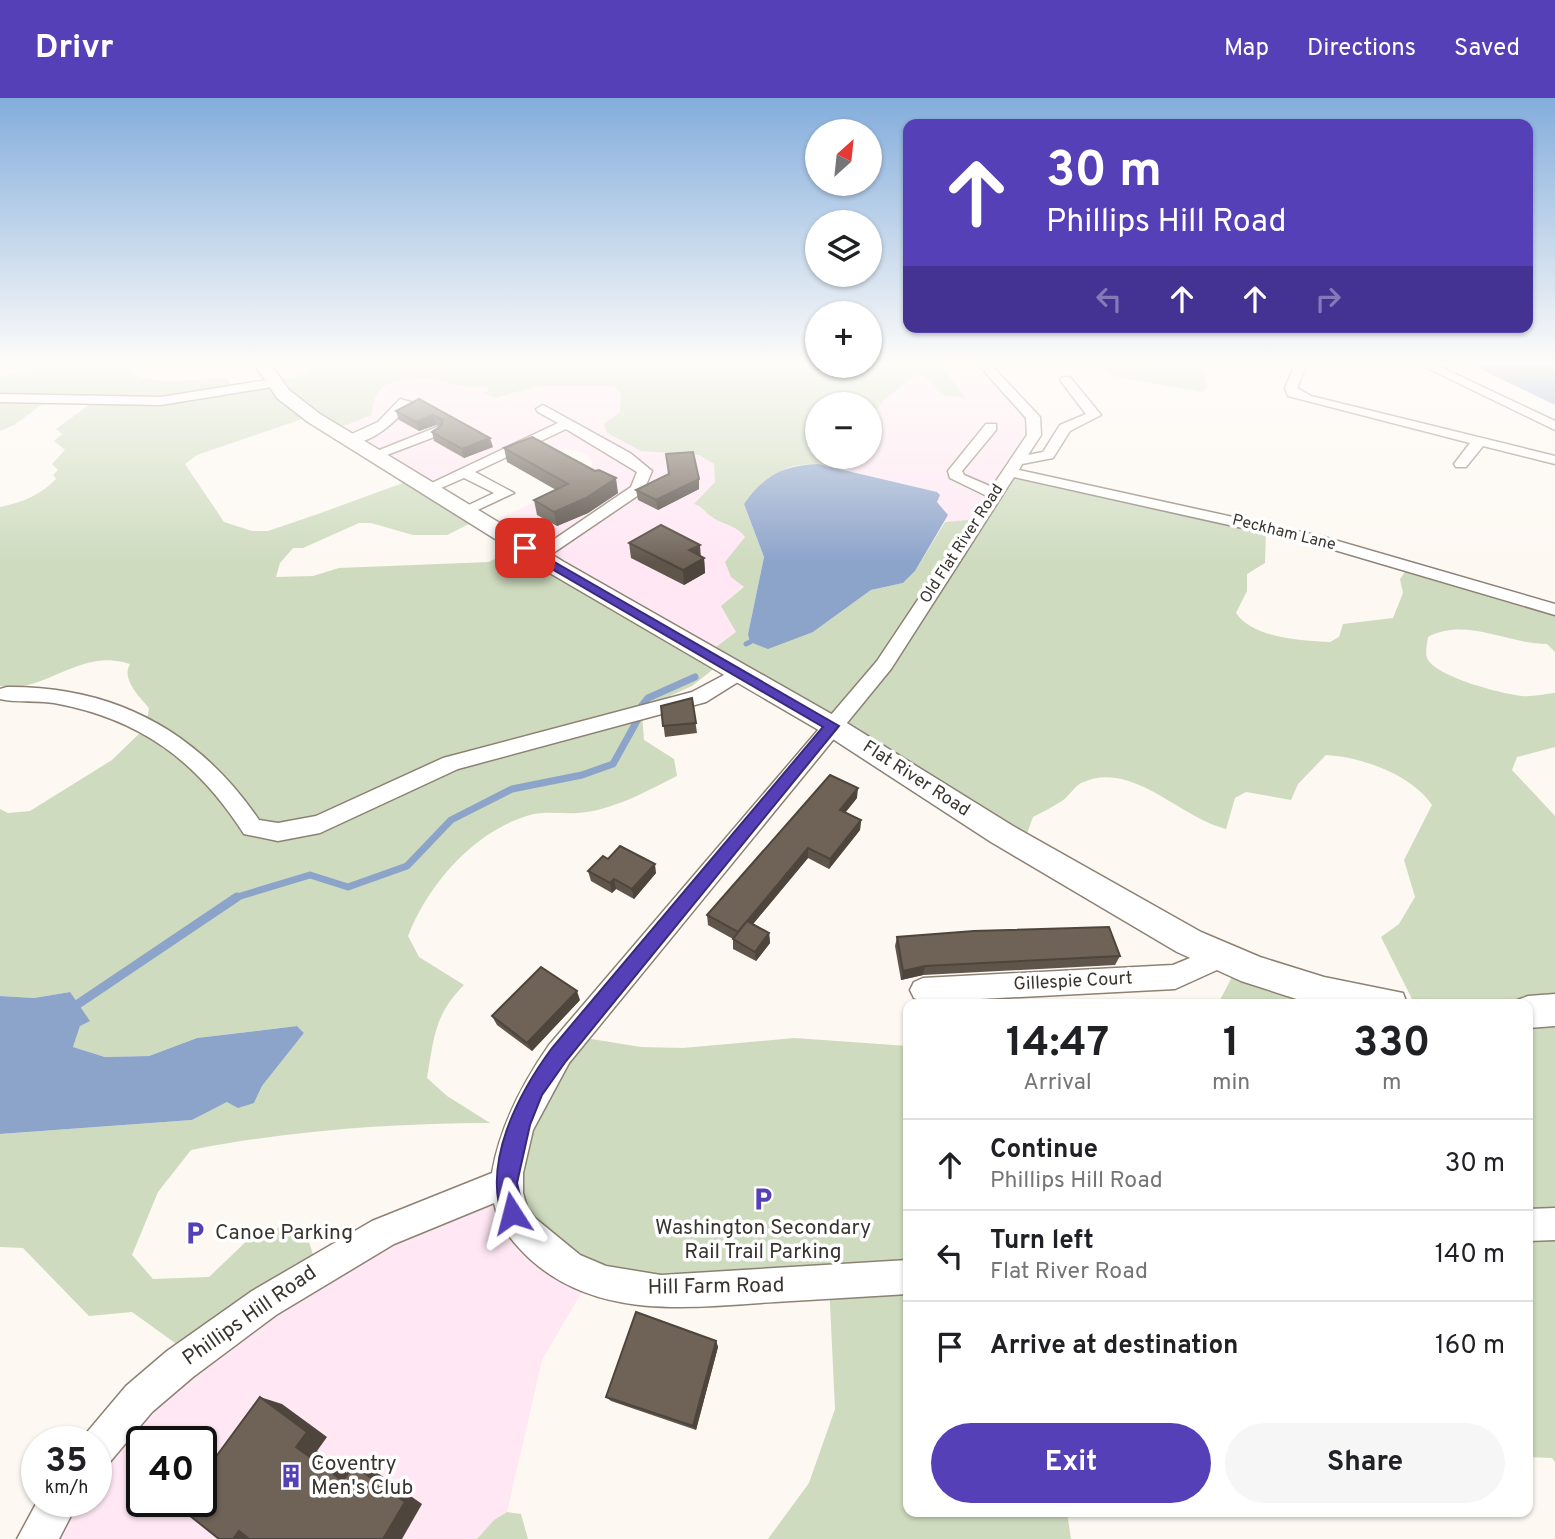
<!DOCTYPE html>
<meta charset="utf-8">
<style>
body{margin:0;font-family:Overpass,sans-serif;background:#f6f6f6;color:#202124;height:100vh;display:flex;flex-direction:column;font-size:26px;white-space:nowrap}
*{box-sizing:border-box;margin:0}
p{font-size:23px;color:#757577}
.icon{flex:none;width:38px;height:38px;fill:none;stroke:currentColor;stroke-width:2;stroke-linecap:round;stroke-linejoin:round}
.map{position:relative;flex:1;overflow:hidden}
.panel{position:absolute;left:903px;top:901px;width:630px;height:518px;display:flex;flex-direction:column;background:#fff;border-radius:14px;box-shadow:0 2px 5px #0004}
.panel>*{flex:none}
.banner{position:absolute;left:903px;top:21px;width:630px;height:214px;border-radius:14px;box-shadow:0 2px 5px #0004;background:#5640b8;color:#fff;overflow:hidden}
.needle{width:46px;rotate:27deg}
.controls{position:absolute;left:805px;top:21px;display:grid;gap:14px}
.controls a{display:grid;place-items:center;width:77px;height:77px;border-radius:50%;background:#fff;box-shadow:0 2px 5px #0004;font-size:35px}
.speed{position:absolute;left:21px;top:1328px;display:flex;gap:14px;font-size:35px;font-weight:700;text-align:center}
.speed>*{display:grid;place-content:center;width:91px;height:91px;border-radius:50%;background:#fff;box-shadow:0 2px 5px #0004;line-height:1}
.speed small{font-size:18px;font-weight:400}
.speed .limit{border:4px solid #111;border-radius:10px;background:#fff;color:#111}
.pin{position:absolute;display:grid;place-items:center;width:60px;height:60px;color:#fff;margin:-30px;border-radius:14px;box-shadow:0 4px 10px #0006}
.me{position:absolute;width:77px;margin:-38px;rotate:351deg;stroke-linejoin:round;filter:drop-shadow(0 0 5px #0008)}
.turn{display:flex;align-items:center;gap:24px;height:147px;padding:0 28px;font-size:32px}
.turn .icon{width:91px;height:91px;stroke-width:2.5}
.turn b{display:block;font-size:49px;line-height:60px}
.lanes{display:flex;align-items:center;height:66px;padding:0 28px;background:#0003;justify-content:center;gap:35px;direction:ltr}
.lanes .off{opacity:.35}
.eta{display:flex;justify-content:space-evenly;align-items:center;height:119px;text-align:center}
.eta b{font-size:42px;font-weight:700;line-height:49px}
.button{display:flex;gap:14px;margin-top:auto;padding:14px 28px}
.button a{flex:1;height:80px;border-radius:42px;background:#5640b8;color:#fff;font-size:28px;font-weight:700;line-height:80px;text-align:center}
.button a+a{background:#f6f6f6;color:#202124}
ul{padding:0;list-style:none}
li{display:flex;align-items:center;gap:21px;height:91px;padding:0 28px;border-top:2px solid #e0e0e0}
li div{flex:1}
li b{display:block;font-size:26px}
li em{font-style:normal}
header{display:flex;align-items:center;gap:42px;box-sizing:border-box;height:98px;padding:0 35px;background:#5640b8;color:#fff}
header strong{font-size:33px}
nav{display:flex;gap:38px;margin-inline-start:auto;font-size:24px}
.map>svg:first-child{display:block}
.commercial{fill:#ffe7f4;fill-rule:evenodd}
.green{fill:#cedbbf;fill-rule:evenodd}
.water{fill:#8ca3ca}
.lines{fill:none;stroke-linecap:round;stroke-linejoin:round}
.stream-far2{stroke:#8ca3ca;stroke-width:5}
.stream-far1{stroke:#8ca3ca;stroke-width:7}
.stream{stroke:#8ca3ca;stroke-width:9}
.minor-casing{stroke:#8d8174;stroke-width:3}
.major-casing{stroke:#8d8174;stroke-width:3}
.minor{fill:#fff;fill-rule:evenodd}
.major{fill:#fff;fill-rule:evenodd}
.wall{fill:#5f554b}
.shaded-wall{fill:#4e453d}
.building{fill:#6f6357;stroke:#4e453d;stroke-width:2}
.route{fill:#5640b8;stroke:#382a78;stroke-width:2}
.labels{text-anchor:middle;dominant-baseline:central;stroke-width:7;stroke-linejoin:round;paint-order:stroke}
.far-street-label{font-size:16px;fill:#39342f;stroke:#fff}
.street-label{font-size:18px;fill:#39342f;stroke:#fff}
.near-poi-label{font-size:21px;fill:#39342f;stroke:#fff;text-anchor:start}
.near-street-label{font-size:21px;fill:#39342f;stroke:#fff}
</style>
<header>
<strong>Drivr</strong>
<nav><a>Map</a><a>Directions</a><a>Saved</a></nav>
</header>
<div class="map">
<svg width="1555" height="1441" viewBox="0 0 1555 1441">
<rect width="100%" height="100%" fill="#fdf8f2"/>
<g class="commercial">
<path d="M939,264H984L1035,319L1036,334L977,421L945,424L948,417L937,404V394L832,369L840,359H870V319L885,301L916,277H921L944,297L964,299Z"/>
<path d="M435,281L459,288L487,289L491,291L484,294L496,300L538,288H614L621,296L620,314L604,326L668,356L699,357L714,366L715,384L704,409L711,419L741,432L746,440L744,489L736,534L708,555L487,426L594,377L589,374L593,364L586,356L569,351H548L544,341L422,386L335,331L372,303L381,291L397,282Z"/>
<path d="M479,1091L590,1180L542,1262L507,1414L494,1422L477,1441H40L60,1404H96V1358L153,1288ZM142,1344H201V1404H142Z"/>
</g>
<g class="green">
<path d="M41,264H138L129,271C139,290 207,280 227,280L234,291L306,276L313,271L310,264H658L680,268L697,264H817V268L939,264L965,300L944,297L921,277H916L885,301L870,319V306H817V359H840L832,369C788,360 772,375 744,406L764,459L748,536L813,534L871,492L903,485L915,473L945,424L977,421L1011,374L1266,431L1265,465L1247,476V493L1236,515C1253,540 1301,543 1330,544L1339,539L1343,526L1393,520L1403,495L1400,481L1409,468L1555,512V554L1547,546C1508,546 1465,519 1428,539C1427,546 1425,554 1427,560C1435,579 1503,596 1522,598C1533,599 1544,596 1555,595V649L1517,659L1512,672L1555,718V1364L1552,1360L1528,1359V906H1218L1234,875L1399,906L1414,905L1381,839L1399,826L1415,799L1404,762L1432,707C1412,677 1362,659 1326,657L1298,686L1291,702L1246,694L1235,700L1226,731C1178,719 1132,661 1081,685C1074,689 1069,698 1062,703C1053,709 1042,714 1033,719L1025,741L721,565L692,588L652,606L642,616L644,642L674,661L677,678C647,693 612,713 577,715C563,716 549,713 534,716C477,730 429,784 408,838L419,859L464,887C434,917 434,940 427,980L447,998L490,1025C394,1025 285,1033 191,1052L158,1094L132,1157L153,1181L209,1179L254,1136L278,1130L309,1144L318,1172L189,1255L132,1214L89,1218L23,1150L0,1149V1036L192,1022L227,1004L254,1005L262,988L304,935L297,928L197,940L149,958L105,959L73,949L80,928L70,894L34,900L0,898V711L8,715L30,713L112,662L146,629L149,610C139,598 121,581 130,566C79,549 47,596 0,588V409C23,404 39,398 56,381L53,377L58,372L52,366L65,352L54,343L62,336L56,331L93,304L48,302L14,327L0,333V305L6,300L0,299V279L30,273ZM435,281L459,288L487,289L490,291L483,295L496,300L538,288H614L621,296L620,314L604,326L607,335L641,353L699,357L714,366L715,384L694,406C704,409 704,414 712,419C723,427 737,427 745,439L725,464L731,479L744,489L721,508L736,534L708,555L521,447L489,464L339,470L313,478L276,479L280,465L293,450H303L359,425H371L413,437H447L479,421L411,382L318,416L268,433H252L224,424L185,366L197,357L311,318L335,331L372,317C373,277 405,282 435,281Z"/>
<path d="M1094,264H1226L1201,270L1208,289L1202,294L1112,278Z"/>
<path d="M579,939L641,949L683,950L794,940L908,948V1414H1067L1071,1441H768L809,1385L835,1311L829,1185L590,1180L516,1111L523,1021Z"/>
<path d="M507,1414L521,1416L528,1441H477L494,1422Z"/>
</g>
<g class="water">
<path d="M1466,264H1555V307Z"/>
<path d="M818,366L937,394L940,397L937,404L948,417L915,473L903,485L871,492L813,534L768,551L750,544L748,536L764,459L744,406C763,378 784,367 818,366Z"/>
<path d="M70,894L90,923L80,928L73,949L105,959L149,958L197,940L297,928L304,935L262,988L254,1005L238,1010L227,1004L192,1022L0,1036V898L34,900Z"/>
</g>
<g class="lines">
<path class="stream-far2" d="M746,546L750,544"/>
<g class="stream-far1">
<path d="M640,610L648,600L695,579"/>
<path d="M234,800L310,777L348,789L407,768L451,722L512,691L582,677L613,666L638,621"/>
</g>
<path class="stream" d="M78,906L237,799"/>
<g class="minor-casing">
<g id="minor">
<path d="M976,264H988L1040,319L1041,337L1028,357L1043,354L1060,327L1086,316L1060,282L1062,279H1070L1101,317L1070,333L1053,360L1022,366L1019,372L1324,439L1555,506V517L1314,446L1014,379L891,571L569,965L533,1032L523,1075V1095L527,1109L535,1120L580,1157L606,1168L661,1177L908,1162V1196C864,1199 820,1201 775,1204C692,1209 600,1223 531,1162C514,1146 499,1129 494,1105L394,1146L276,1217L193,1279L152,1314L109,1365L96,1371V1344H81L83,1339L126,1288L167,1253L252,1193L372,1123L492,1075C500,1028 522,986 549,947L877,563L987,398L950,380L948,373L986,326H996V332L962,373L964,377L992,389L1027,337L1026,320Z"/>
<path d="M1296,264H1308L1297,290L1311,298L1555,358V366L1483,348L1466,369H1456L1454,366L1470,345L1288,298L1285,290Z"/>
<path d="M1415,264H1430L1555,323V332Z"/>
<path d="M274,281L278,282V288L161,307L0,304V296L161,299Z"/>
<path d="M400,301L411,304C398,322 370,349 345,345V339L378,324Z"/>
<path d="M543,307L630,355L652,373L643,394L540,464L532,459L534,455L631,389L637,374L566,331L475,374L514,395L469,416L464,418L456,413L494,395L464,380L432,394L427,396L419,391L558,325L538,314L536,311Z"/>
<path d="M437,329L444,333L442,336L379,360L367,357Z"/>
<path d="M739,569L746,571L749,575L746,579L706,604L458,671L320,735L278,743L244,736C197,663 141,621 54,605C36,602 17,605 0,601V591L7,589C115,588 199,634 259,722L278,725L316,718L443,660L692,594Z"/>
<path d="M1219,848L1228,851L1232,859L1228,867L1175,891L923,904L914,900L910,892L914,884L923,880L1173,867Z"/>
<path d="M1555,1110V1142L1528,1143V1111Z"/>
<path d="M37,1404H78L59,1441H17Z"/>
</g>
</g>
<g class="major-casing">
<g id="major">
<path d="M253,264H269L289,292L320,316L564,464L842,622L1013,728L1201,834L1260,859L1324,879L1403,895L1407,906H1312L1241,883L1177,854L991,744L822,634L548,474L308,324L277,300Z"/>
<path d="M1555,896V928L1528,930V906H1514L1515,903L1528,898Z"/>
</g>
</g>
<use href="#minor" class="minor"/>
<use href="#major" class="major"/>
</g>
<g class="wall">
<path d="M419,301L493,349L464,360L434,343L432,334L441,329L436,327L419,333L399,322L396,313Z"/>
<path d="M504,350L618,395L588,415L557,428L537,417L534,402L556,392L507,364Z"/>
<path d="M666,356L699,381V391L658,412L638,402L636,392L669,376Z"/>
<path d="M629,445L700,447V458L704,460L705,475L684,487L631,460Z"/>
<path d="M692,600L697,635L665,639L661,608Z"/>
<path d="M857,700L845,715L861,722L860,732L829,771L808,760L753,826L769,835L770,845L756,863L733,851V841L708,827L707,817Z"/>
<path d="M608,761L656,775L634,801L616,791L612,795L591,783L588,773Z"/>
<path d="M897,839L1120,858L1115,867L923,877L901,882L895,848Z"/>
<path d="M580,902L532,953L497,927L492,918Z"/>
<path d="M716,1243L718,1249L696,1332L611,1303L606,1299Z"/>
</g>
<g class="shaded-wall">
<path d="M433,317L436,327L419,333L416,324Z"/>
<path d="M490,340L493,349L464,360L462,351Z"/>
<path d="M616,380L618,395L588,415L557,428L554,414Z"/>
<path d="M699,381V391L658,412L656,402Z"/>
<path d="M700,447L701,461L704,460L705,475L684,487L683,472L689,452Z"/>
<path d="M858,690L857,700L839,722L840,712Z"/>
<path d="M861,722L860,732L829,771L830,761Z"/>
<path d="M808,750V760L738,844V834Z"/>
<path d="M655,766L656,775L634,801L632,791Z"/>
<path d="M614,781L616,791L612,795L610,785Z"/>
<path d="M769,835L770,845L756,863L755,854Z"/>
<path d="M925,868L923,877L901,882L903,873Z"/>
<path d="M577,893L580,902L532,953L527,945Z"/>
<path d="M716,1243L718,1249L696,1332L693,1328Z"/>
<path d="M260,1299L282,1306L327,1339L317,1353L362,1386L343,1383L296,1349Z"/>
<path d="M353,1367L372,1371L422,1406L402,1441H383Z"/>
<path d="M239,1433L259,1441H233Z"/>
</g>
<g class="building">
<path d="M419,301L490,340L462,351L432,334L441,328L443,322L433,317L416,324L396,313Z"/>
<path d="M532,339L595,373L599,372L616,380L586,400L554,414L534,402L568,386L504,350Z"/>
<path d="M693,354L699,381L656,402L636,392L669,376L666,356Z"/>
<path d="M661,427L700,447L689,452L704,460L683,472L629,445Z"/>
<path d="M692,600L696,625L663,628L661,608Z"/>
<path d="M830,677L858,690L840,712L861,722L830,761L808,750L738,834L707,817Z"/>
<path d="M620,748L655,766L632,791L614,781L610,785L588,773L603,758L608,761Z"/>
<path d="M747,823L769,835L755,854L733,841Z"/>
<path d="M1109,829L1120,858L925,868L903,873L897,839L974,833Z"/>
<path d="M541,869L577,893L527,945L492,918Z"/>
<path d="M636,1214L716,1243L693,1328L606,1299Z"/>
<path d="M260,1299L307,1334L296,1349L343,1383L353,1367L405,1404L383,1441H249L239,1433L233,1441H219L179,1409L183,1404H201V1379Z"/>
</g>
<linearGradient id="sky" x2="0" y2="1"><stop stop-color="#83addc"/><stop offset="0.57" stop-color="#fefcf9"/><stop offset="1" stop-color="#fefcf9" stop-opacity="0"/></linearGradient>
<rect width="1555" height="465" fill="url(#sky)"/>
<path class="route" d="M525,447L839,628L566,963L542,997L530,1027L517,1085L524,1115L520,1123L512,1127L504,1123C481,1066 518,996 552,950L823,629L521,453L519,450Z"/>
<defs>
<g id="parking-bare" transform="scale(1.89)"><path d="M-3.5-5.5H1a3.5 3.5 0 0 1 0 7H-1V5.5H-3.5ZM-1-3.4V-.6H.8a1.4 1.4 0 0 0 0-2.8Z" fill="#5640b8" stroke="#fff" stroke-width="2.5" paint-order="stroke"/></g>
<g id="building-bare" transform="scale(1.89)"><path d="M-4-6H4V6H1V3H-1V6H-4ZM-2.5-4.3h1.7v1.8h-1.7ZM.8-4.3h1.7v1.8H.8ZM-2.5-1h1.7V.8h-1.7ZM.8-1h1.7V.8H.8Z" fill="#5640b8" stroke="#fff" stroke-width="2.5" paint-order="stroke"/></g>
</defs>
<g fill-rule="evenodd">
<use href="#parking-bare" x="763" y="1101"/>
<use href="#parking-bare" x="195" y="1135"/>
<use href="#building-bare" x="291" y="1378"/>
</g>
<g class="labels">
<g class="far-street-label">
<text transform="translate(1284 435) rotate(14)">Peckham Lane</text>
<text transform="translate(962 446) rotate(-57)">Old Flat River Road</text>
</g>
<g class="street-label">
<text transform="translate(916 681) rotate(33)">Flat River Road</text>
<text transform="translate(1073 884) rotate(-3)">Gillespie Court</text>
</g>
<g class="near-poi-label">
<text x="763" y="1130" text-anchor="middle">Washington Secondary<tspan x="763" dy="24">Rail Trail Parking</tspan></text>
<text x="215" y="1135">Canoe Parking</text>
<text x="311" y="1366">Coventry<tspan x="311" dy="24">Men's Club</tspan></text>
</g>
<g class="near-street-label">
<text transform="translate(716 1189) rotate(-1)">Hill Farm Road</text>
<text transform="translate(250 1218) rotate(-35)">Phillips Hill Road</text>
</g>
</g>
</svg>
<div class="controls">
<a><svg class="needle" viewBox="-14 -14 28 28"><path d="M0-13l5 13h-10z" fill="#e53935"/><path d="M0 13l5-13h-10z" fill="#757577"/></svg></a>
<a><svg class="icon" aria-label="layers" viewBox="0 0 24 24"><path d="M12 4l9 5-9 5-9-5zM3 14l9 5 9-5"/></svg></a>
<a>+</a>
<a>−</a>
</div>
<div class="speed"><div>35<small>km/h</small></div><div class="limit">40</div></div>
<div class="pin" style="left:525px;top:450px;background:#d93025"><svg class="icon" aria-label="arrive" viewBox="0 0 24 24"><path d="M6 21V4h12l-3 4 3 4H6"/></svg></div>
<svg class="me" style="left:512px;top:1115px" viewBox="-20 -20 40 40"><path d="M0-17L14 15 0 8-14 15z" fill="#5640b8" stroke="#fff" stroke-width="4"/></svg>
<div class="banner">
<div class="turn"><svg class="icon" aria-label="ahead" viewBox="0 0 24 24"><path d="M12 20V5M6 11l6-6 6 6"/></svg><div><b>30 m</b>Phillips Hill Road</div></div>
<div class="lanes"><svg class="icon off" aria-label="left" viewBox="0 0 24 24"><path d="M17 20v-9H6M10 6l-5 5 5 5"/></svg><svg class="icon" aria-label="ahead" viewBox="0 0 24 24"><path d="M12 20V5M6 11l6-6 6 6"/></svg><svg class="icon" aria-label="ahead" viewBox="0 0 24 24"><path d="M12 20V5M6 11l6-6 6 6"/></svg><svg class="icon off" aria-label="right" viewBox="0 0 24 24"><path d="M7 20v-9h11M14 6l5 5-5 5"/></svg></div>
</div>
<section class="panel">
<div class="eta">
<div><b>14:47</b><p>Arrival</p></div>
<div><b>1</b><p>min</p></div>
<div><b>330</b><p>m</p></div>
</div>
<ul>
<li><svg class="icon" aria-label="ahead" viewBox="0 0 24 24"><path d="M12 20V5M6 11l6-6 6 6"/></svg><div><b>Continue</b><p>Phillips Hill Road</p></div><em>30 m</em></li>
<li><svg class="icon" aria-label="left" viewBox="0 0 24 24"><path d="M17 20v-9H6M10 6l-5 5 5 5"/></svg><div><b>Turn left</b><p>Flat River Road</p></div><em>140 m</em></li>
<li><svg class="icon" aria-label="arrive" viewBox="0 0 24 24"><path d="M6 21V4h12l-3 4 3 4H6"/></svg><div><b>Arrive at destination</b></div><em>160 m</em></li>
</ul>
<div class="button"><a>Exit</a><a>Share</a></div>
</section>
</div>
